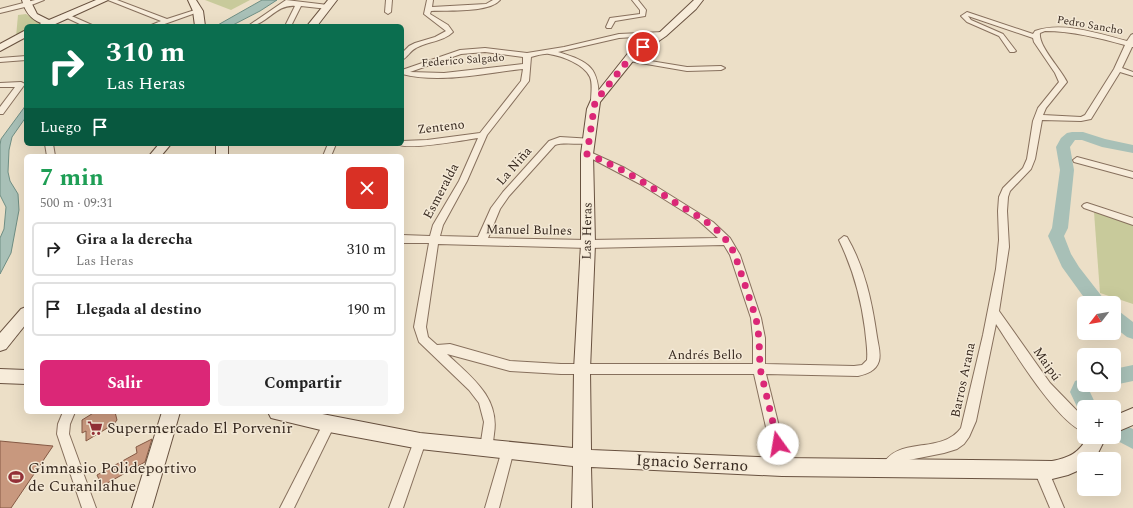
<!DOCTYPE html>
<html lang="es">
<meta charset="utf-8">
<style>
body{margin:0;font-family:Spectral,serif;background:#f6f6f6;color:#222;height:100vh;display:flex;flex-direction:column;font-size:15px;white-space:nowrap}
*{box-sizing:border-box;margin:0}
p{font-size:13px;color:#767676}
.icon{flex:none;width:22px;height:22px;fill:none;stroke:currentColor;stroke-width:2;stroke-linecap:round;stroke-linejoin:round}
.map{position:relative;flex:1;overflow:hidden}
.drawer{position:absolute;left:24px;top:154px;width:380px;height:260px;display:flex;flex-direction:column;background:#fff;border-radius:6px;box-shadow:0 4px 16px #0002}
.drawer>*{flex:none}
.top-card{position:absolute;left:24px;top:24px;width:380px;height:122px;border-radius:6px;box-shadow:0 4px 16px #0002;background:#0b6e4f;color:#fff;overflow:hidden}
.needle{width:26px;rotate:239deg}
.controls{position:absolute;left:1077px;top:296px;display:grid;gap:8px}
.controls a{display:grid;place-items:center;width:44px;height:44px;border-radius:6px;background:#fff;box-shadow:0 4px 16px #0002;font-size:20px}
.pin{position:absolute;display:grid;place-items:center;width:34px;height:34px;color:#fff;margin:-17px;border:2px solid #fff;border-radius:50%;box-shadow:0 1px 4px #0007}
.me{position:absolute;width:44px;margin:-22px;rotate:347deg;stroke-linejoin:round;filter:drop-shadow(0 0 3px #0008)}
.turn{display:flex;align-items:center;gap:14px;height:84px;padding:0 16px;font-size:18px}
.turn .icon{width:52px;height:52px;stroke-width:2.5}
.turn b{display:block;font-size:28px;line-height:34px}
.then{display:flex;align-items:center;height:38px;padding:0 16px;background:#0003;gap:8px;font-size:15px}
.round{display:grid;place-items:center;flex:none;width:42px;height:42px;border-radius:6px;background:#f6f6f6}
.summary{display:flex;align-items:center;justify-content:space-between;height:68px;padding:0 16px}
h1{font-size:24px;font-weight:700;line-height:30px;color:#1e9e55}
.cta{display:flex;gap:8px;margin-top:auto;padding:8px 16px}
.cta a{flex:1;height:46px;border-radius:6px;background:#db2777;color:#fff;font-size:16px;font-weight:700;line-height:46px;text-align:center}
.cta a+a{background:#f6f6f6;color:#222}
ul{padding:0;list-style:none}
li{display:flex;align-items:center;gap:12px;height:54px;margin:0 8px 6px;padding:0 8px;border:2px solid #e0e0e0;border-radius:6px}
li div{flex:1}
li b{display:block;font-size:15px}
li em{font-style:normal}
.map>svg:first-child{display:block}
.green{fill:#c8ca9b}
.water{fill:#a8c0b7;stroke:#6f8e84}
.lines{fill:none;stroke-linecap:round;stroke-linejoin:round}
.river{fill:#a8c0b7;fill-rule:evenodd}
.building{fill:#c8987e;stroke:#855944}
.street-casing{stroke:#87705d;stroke-width:2}
.secondary-casing{stroke:#695240;stroke-width:2}
.street{fill:#f7ecda;fill-rule:evenodd}
.secondary{fill:#f7ecda;fill-rule:evenodd}
.route{stroke:#db2777;stroke-width:7;stroke-dasharray:0 12.6}
.labels{text-anchor:middle;dominant-baseline:central;stroke-width:3;stroke-linejoin:round;paint-order:stroke}
.far-street-label{font-size:11px;fill:#382a20;stroke:#f4e9d6}
.street-label{font-size:13px;fill:#382a20;stroke:#f4e9d6}
.near-poi-label{font-size:16px;fill:#382a20;stroke:#f4e9d6;text-anchor:start}
.near-street-label{font-size:16px;fill:#382a20;stroke:#f4e9d6}
</style>
<div class="map">
<svg width="1133" height="508" viewBox="0 0 1133 508">
<rect width="100%" height="100%" fill="#ecdfc7"/>
<g class="green">
<path d="M205,0H250L231,10Z"/>
<path d="M26,14L41,24L37,26H26V32L16,37L18,15Z"/>
<path d="M1094,212L1133,225V304L1100,293Z"/>
</g>
<g class="water">
<path d="M262,0H277L260,11L231,26H216Z"/>
<path d="M26,105V117L12,137L9,150L8,172L10,181L18,194L19,210L11,253L0,274V238L4,229L6,207L0,195V145L1,139Z"/>
</g>
<g class="lines">
<g class="river">
<path d="M1072,132H1083L1105,139L1133,145V153L1102,147L1082,140H1075L1070,147L1074,170L1068,228L1064,236L1071,254L1079,267L1107,303H1088L1062,267L1048,236L1052,228L1060,170L1056,147L1061,138L1067,133Z"/>
<path d="M1114,310L1120,312L1133,322V339L1127,337L1114,327Z"/>
<path d="M1133,365V381L1114,385H1113L1114,369Z"/>
<path d="M1084,378V385H1097L1094,391L1090,392L1097,407H1084V415L1080,413L1070,392L1075,381Z"/>
<path d="M1114,420L1133,429V449L1110,437H1114Z"/>
</g>
</g>
<g class="building">
<path d="M95,412H115L117,420L114,424L86,441V431L82,433V420Z"/>
<path d="M152,439L145,462L102,486L97,475L137,453L136,447Z"/>
<path d="M0,441L53,446L11,508H0Z"/>
</g>
<g class="lines">
<g class="street-casing">
<g id="street">
<path d="M35,0H44L29,6L0,13V9Z"/>
<path d="M108,0H117L167,19L198,9L201,11L159,26H149L161,21Z"/>
<path d="M286,0L328,5L331,7L328,9L301,6L291,26H285L295,6C275,4 267,26 248,26Z"/>
<path d="M386,0H392L391,12L388,14L385,12Z"/>
<path d="M427,0H433L432,7L486,4L493,0H500C489,13 448,10 431,11L430,14L448,25L453,32C443,42 428,41 416,48C410,51 407,58 402,60V53L409,46L415,43L435,37L446,31L424,14Z"/>
<path d="M632,0H638L646,10L645,16L615,21L611,28H607L606,27L610,18L640,14V10Z"/>
<path d="M967,12L1033,34L1035,31C1063,21 1099,34 1127,41L1131,35L1133,34V47H1132L1122,68L1133,72V76L1120,72L1091,119L1081,121L1042,120L1035,159L1031,169L1010,191L1008,197L1007,211L1009,247L999,311L1050,383L1084,418V432C1056,421 1014,351 996,324L976,421L969,437L964,444L957,449L944,453L904,461L893,473L888,474L883,473L881,468C896,434 940,456 961,428L983,335L996,269L999,240L998,211L999,197L1003,188L1023,168L1027,159L1033,121L1038,108L1059,82L1055,73L1034,42L1033,38L968,16L971,20L1003,34L1016,51L1014,52H1010L999,36L967,22L961,16ZM1045,31C1072,31 1099,38 1125,45L1114,69L1085,115L1081,117L1043,115L1046,108L1067,82C1061,69 1038,46 1040,33Z"/>
<path d="M67,14L92,25L93,26H84L65,17V15Z"/>
<path d="M663,32L666,34L665,35L619,38L558,52C590,62 599,67 599,102L595,104L591,102C591,94 593,84 590,77C584,64 562,56 549,54C544,53 536,56 531,57L529,81L487,135L467,181L443,225L440,236L478,237L491,208L503,192L549,141L560,137L593,139L594,141C587,147 566,141 555,145L509,196L500,209L488,238L588,240L718,238L699,221L640,184L583,154L587,151L590,152L625,168L657,187L713,222L730,238L740,255L761,318L765,338V364L854,366L862,365L867,360C868,350 866,340 865,329C861,298 853,269 839,240L844,236L847,237C865,268 872,302 877,337C878,344 881,353 879,361C876,371 867,374 858,376L766,374L789,467L787,471L782,473L777,471L775,467L754,374H561L510,371L447,354C471,377 500,397 494,434C493,441 493,447 491,452L486,454L481,452L480,448L484,422L479,403L469,390L419,342L414,327L429,243H402V235L430,236L433,225L459,181L478,138C465,140 405,151 398,144H402V141L427,140L480,133L521,81L523,69C484,73 441,84 402,74V70L460,50L485,48L527,53L564,47L619,34ZM485,52L523,57V64L444,73L410,72L461,54ZM438,244L588,248L724,245L730,255L751,318L753,338V364H561L510,361L450,344L437,345L428,337L426,327Z"/>
<path d="M26,56V60L0,62V58Z"/>
<path d="M626,57L687,67L721,66L725,68L721,70L687,71L629,61H626Z"/>
<path d="M21,82L25,84L3,114H0V107L15,87H0V83Z"/>
<path d="M45,144H53L55,156H47Z"/>
<path d="M328,144H336L331,156H323Z"/>
<path d="M1077,157L1133,172V178L1074,162L1073,160Z"/>
<path d="M1087,203L1133,218V225L1084,208L1082,206L1084,204Z"/>
<path d="M63,412H75L70,424L69,434L96,508H82L57,434L58,424Z"/>
<path d="M329,418L333,420L335,424L294,508H280L325,420Z"/>
<path d="M420,435L424,437L426,441L403,508H389L414,441L416,437Z"/>
<path d="M508,444L513,446L514,450L499,508H485L502,450L503,446Z"/>
<path d="M1041,464L1046,465L1064,508H1050L1034,470L1036,465Z"/>
</g>
</g>
<g class="secondary-casing">
<g id="secondary">
<path d="M22,0H30L37,14L49,20L96,0H108L51,26H38L41,23C30,19 25,11 22,0Z"/>
<path d="M188,0H196L203,11L205,26H195L193,11Z"/>
<path d="M328,0H337L317,26H307Z"/>
<path d="M694,0H703L696,9L666,36L637,56L600,102L599,109L593,154L595,244L590,370L591,450L782,458L1052,461C1068,458 1080,453 1087,437H1106L1095,459H1084V468L1068,475L1052,479L782,476L591,467L592,508H572L573,466L420,449L329,432L271,418L268,412H312L420,433L573,448L574,370L581,244V154L587,109L591,100L629,52L660,32Z"/>
<path d="M26,30V37L0,51V44Z"/>
<path d="M159,144H171L161,156H149Z"/>
<rect x="216" y="144" width="12" height="12"/>
<path d="M26,307V324L6,349L0,351V333L21,309Z"/>
<path d="M0,369L26,370V384L0,383Z"/>
<path d="M1133,408V425L1114,433V416Z"/>
<path d="M162,412H180L152,508H132Z"/>
</g>
</g>
<use href="#street" class="street"/>
<use href="#secondary" class="secondary"/>
</g>
<g class="lines">
<path class="route" d="M643,47L633,54L595,102L587,154C620,167 647,184 676,203C699,217 724,229 735,255L756,318L759,338L760,368L778,444"/>
</g>
<defs>
<g id="supermarket-bare" transform="scale(1.2)"><path d="M-6-5.5h2.5l.6 2H6L4.5 2H-2.5L-4.4-4H-6ZM-1.5 3.2a1.3 1.3 0 1 0 .1 0ZM3 3.2a1.3 1.3 0 1 0 .1 0Z" fill="#933037" stroke="#f4e9d6" stroke-width="2.5" paint-order="stroke"/></g>
<g id="stadium-bare" transform="scale(1.2)"><path d="M0-5a6.5 5 0 1 0 0 10a6.5 5 0 1 0 0-10ZM-3.5-1.8h7v3.6h-7Z" fill="#933037" stroke="#f4e9d6" stroke-width="2.5" paint-order="stroke"/></g>
</defs>
<g fill-rule="evenodd">
<use href="#supermarket-bare" x="95" y="428"/>
<use href="#stadium-bare" x="16" y="477"/>
</g>
<g class="labels">
<g class="far-street-label">
<text transform="translate(1090 25) rotate(10)">Pedro Sancho</text>
<text transform="translate(463 60) rotate(-4)">Federico Salgado</text>
</g>
<g class="street-label">
<text transform="translate(441 127) rotate(-7)">Zenteno</text>
<text transform="translate(514 166) rotate(-49)">La Niña</text>
<text transform="translate(441 191) rotate(-62)">Esmeralda</text>
<text transform="translate(529 230) rotate(1)">Manuel Bulnes</text>
<text transform="translate(587 231) rotate(-89)">Las Heras</text>
<text x="705" y="355">Andrés Bello</text>
<text transform="translate(1047 364) rotate(55)">Maipú</text>
<text transform="translate(963 380) rotate(-78)">Barros Arana</text>
</g>
<g class="near-poi-label">
<text x="107" y="428">Supermercado El Porvenir</text>
<text x="28" y="468">Gimnasio Polideportivo<tspan x="28" dy="18">de Curanilahue</tspan></text>
</g>
<g class="near-street-label">
<text transform="translate(692 463) rotate(3)">Ignacio Serrano</text>
</g>
</g>
</svg>
<div class="controls">
<a><svg class="needle" viewBox="-14 -14 28 28"><path d="M0-13l5 13h-10z" fill="#e53935"/><path d="M0 13l5-13h-10z" fill="#767676"/></svg></a>
<a><svg class="icon" aria-label="search" viewBox="0 0 24 24"><circle cx="10" cy="10" r="6"/><path d="M15 15l6 6"/></svg></a>
<a>+</a>
<a>−</a>
</div>
<div class="pin" style="left:643px;top:47px;background:#d93025"><svg class="icon" aria-label="arrive" viewBox="0 0 24 24"><path d="M6 21V4h12l-3 4 3 4H6"/></svg></div>
<svg class="me" style="left:778px;top:444px" viewBox="-20 -20 40 40"><circle r="19" fill="#fff"/><path d="M0-13L10 11 0 6-10 11z" fill="#db2777"/></svg>
<div class="top-card">
<div class="turn"><svg class="icon" aria-label="right" viewBox="0 0 24 24"><path d="M7 20v-9h11M14 6l5 5-5 5"/></svg><div><b>310 m</b>Las Heras</div></div>
<div class="then">Luego<svg class="icon" aria-label="arrive" viewBox="0 0 24 24"><path d="M6 21V4h12l-3 4 3 4H6"/></svg></div>
</div>
<section class="drawer">
<div class="summary"><div><h1>7 min</h1><p>500 m · 09:31</p></div><a class="round" style="background:#d93025;color:#fff"><svg class="icon" aria-label="close" viewBox="0 0 24 24"><path d="M6 6l12 12M18 6L6 18"/></svg></a></div>
<ul>
<li><svg class="icon" aria-label="right" viewBox="0 0 24 24"><path d="M7 20v-9h11M14 6l5 5-5 5"/></svg><div><b>Gira a la derecha</b><p>Las Heras</p></div><em>310 m</em></li>
<li><svg class="icon" aria-label="arrive" viewBox="0 0 24 24"><path d="M6 21V4h12l-3 4 3 4H6"/></svg><div><b>Llegada al destino</b></div><em>190 m</em></li>
</ul>
<div class="cta"><a>Salir</a><a>Compartir</a></div>
</section>
</div>
